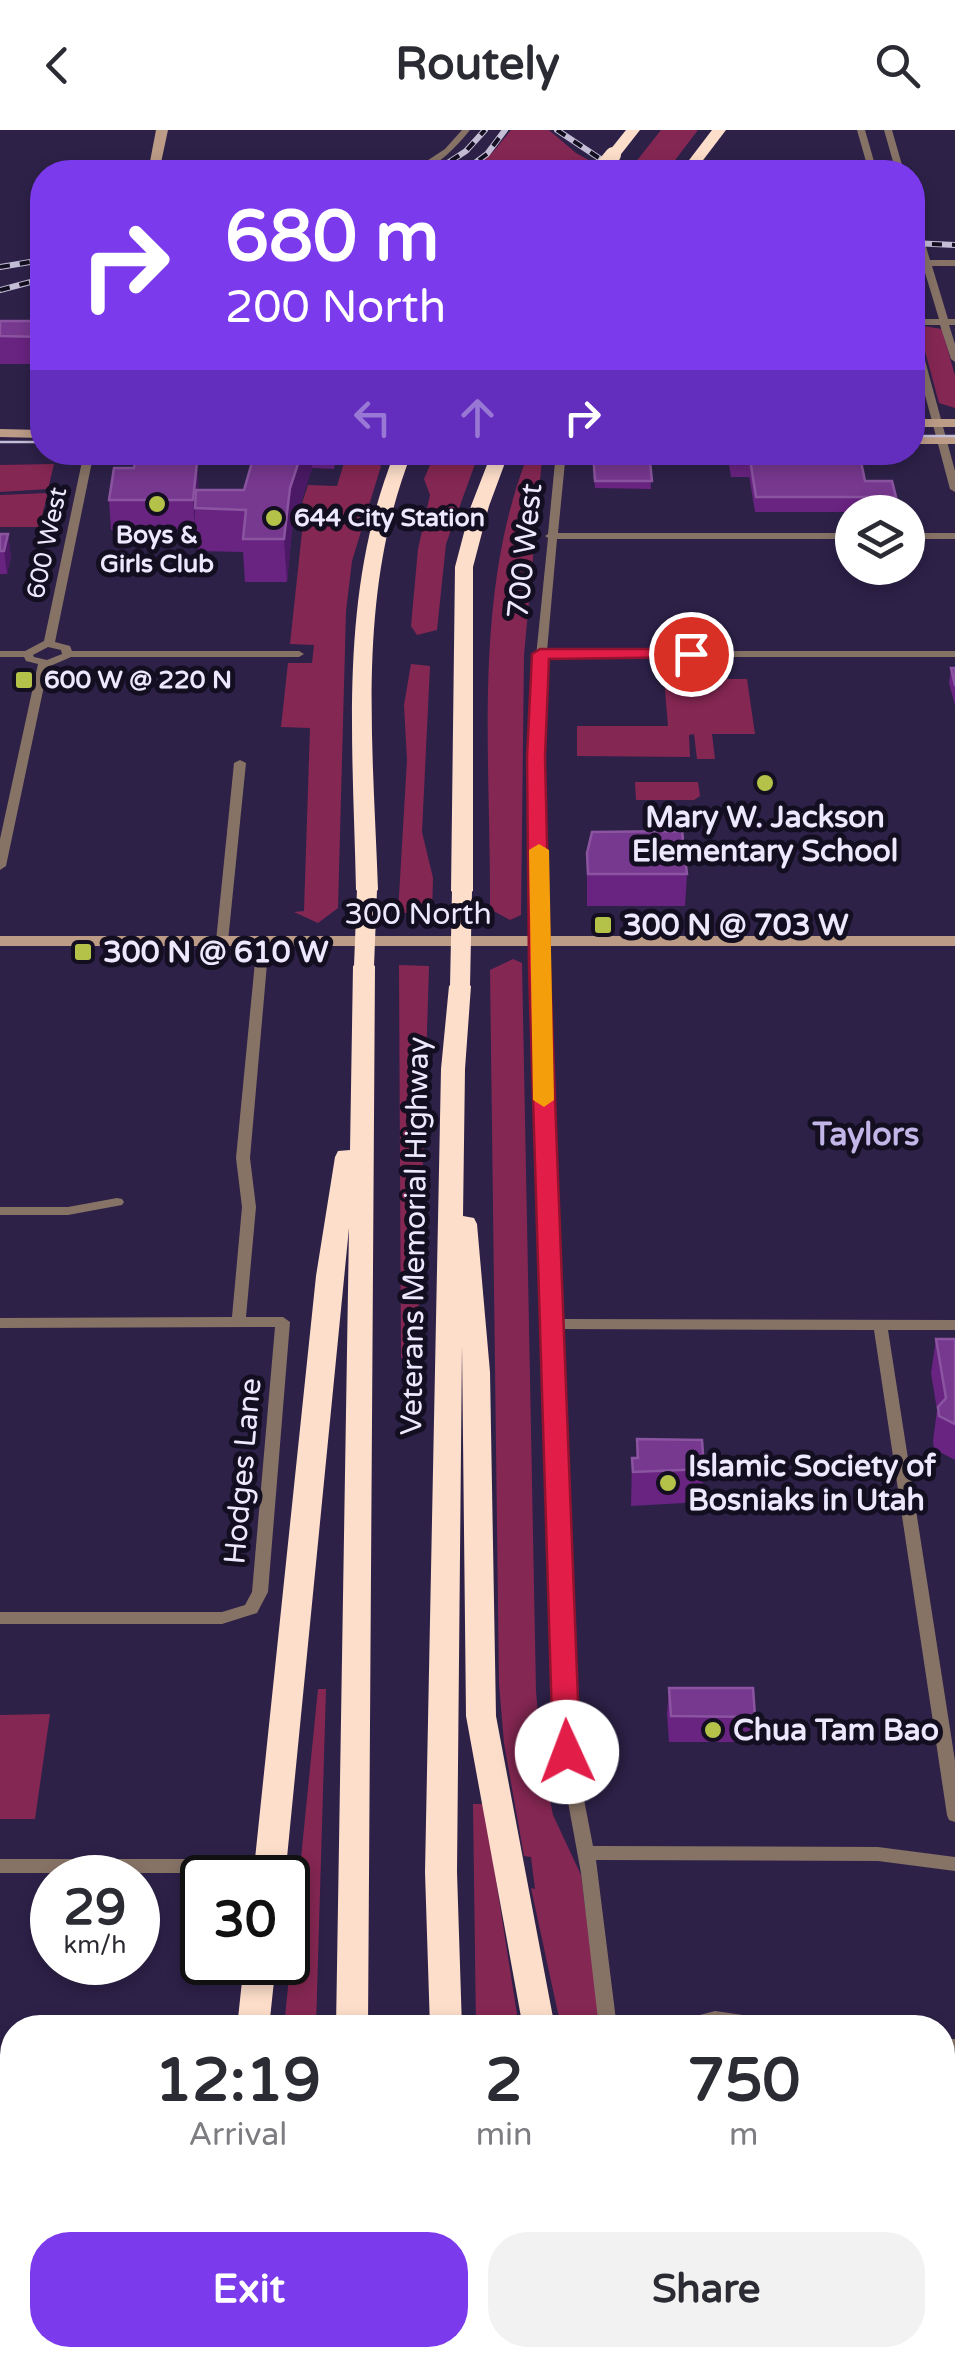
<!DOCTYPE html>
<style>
body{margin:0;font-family:"Varela Round",sans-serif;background:#f2f2f3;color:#2b2b33;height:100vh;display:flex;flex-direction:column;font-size:38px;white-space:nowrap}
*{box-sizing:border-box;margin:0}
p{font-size:32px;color:#7c7c81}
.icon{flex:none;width:55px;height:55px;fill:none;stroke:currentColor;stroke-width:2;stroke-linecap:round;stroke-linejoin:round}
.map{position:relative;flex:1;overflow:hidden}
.panel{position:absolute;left:0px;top:1885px;width:955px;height:352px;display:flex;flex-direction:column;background:#fff;border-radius:40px 40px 0 0;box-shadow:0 5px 15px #0003}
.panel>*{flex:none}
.banner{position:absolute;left:30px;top:30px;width:895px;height:305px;border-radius:40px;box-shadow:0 5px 15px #0003;background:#7c3aed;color:#fff;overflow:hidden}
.controls{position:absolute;left:835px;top:365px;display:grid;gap:20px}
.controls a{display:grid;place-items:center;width:90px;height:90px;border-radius:50%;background:#fff;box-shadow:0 5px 15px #0003;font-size:50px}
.speed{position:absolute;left:30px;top:1725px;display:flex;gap:20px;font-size:50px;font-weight:700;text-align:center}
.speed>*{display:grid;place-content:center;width:130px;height:130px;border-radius:50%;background:#fff;box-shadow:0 5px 15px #0003;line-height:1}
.speed small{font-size:25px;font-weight:400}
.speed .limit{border:5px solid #111;border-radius:15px;background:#fff;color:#111}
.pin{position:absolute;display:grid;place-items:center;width:85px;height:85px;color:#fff;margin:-42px;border:5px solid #fff;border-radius:50%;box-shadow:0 2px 10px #0007}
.me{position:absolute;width:110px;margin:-55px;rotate:358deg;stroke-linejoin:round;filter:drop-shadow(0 0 8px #0008)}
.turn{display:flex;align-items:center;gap:35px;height:210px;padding:0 30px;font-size:45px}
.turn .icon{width:130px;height:130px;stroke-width:2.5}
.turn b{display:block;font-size:70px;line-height:85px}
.lanes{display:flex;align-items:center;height:95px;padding:0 30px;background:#0003;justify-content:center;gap:50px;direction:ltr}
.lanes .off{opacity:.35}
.eta{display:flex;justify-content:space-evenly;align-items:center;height:170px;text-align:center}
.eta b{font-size:60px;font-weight:700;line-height:70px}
.cta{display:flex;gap:20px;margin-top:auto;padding:20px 30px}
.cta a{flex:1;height:115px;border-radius:40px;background:#7c3aed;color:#fff;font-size:40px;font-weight:700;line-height:115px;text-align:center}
.cta a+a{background:#f2f2f3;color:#2b2b33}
header{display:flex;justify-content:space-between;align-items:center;height:130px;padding:0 30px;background:#fff;font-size:45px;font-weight:700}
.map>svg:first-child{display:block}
.green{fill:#852753}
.water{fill:#1b1d0b}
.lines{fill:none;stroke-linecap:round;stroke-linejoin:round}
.street{fill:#877366;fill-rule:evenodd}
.secondary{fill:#bc9c87;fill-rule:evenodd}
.highway{fill:#fcdeca;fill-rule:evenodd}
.tram{stroke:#c3bdd6;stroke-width:2.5}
.rail-casing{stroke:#c3bdd6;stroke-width:6}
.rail{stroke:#140f20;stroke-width:4;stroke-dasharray:10;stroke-linecap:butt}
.highway-bridge-far1{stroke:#fcdeca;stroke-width:16}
.highway-bridge{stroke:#fcdeca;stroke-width:20}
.wall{fill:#692381}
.shaded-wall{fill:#4b1965}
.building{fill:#77388f;stroke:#8a54a0;stroke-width:2.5}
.route{fill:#e11d48;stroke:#92132f;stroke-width:2.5}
.slow{fill:#f59e0b}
.poi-dot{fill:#b4c24a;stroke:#140f20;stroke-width:4}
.labels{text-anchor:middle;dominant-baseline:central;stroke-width:10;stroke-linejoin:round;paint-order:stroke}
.far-poi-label{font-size:25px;font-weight:bold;fill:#ede8fd;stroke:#140f20;text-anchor:start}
.far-street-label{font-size:25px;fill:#ede8fd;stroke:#140f20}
.street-label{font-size:30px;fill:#ede8fd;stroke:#140f20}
.poi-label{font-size:30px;font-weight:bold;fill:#ede8fd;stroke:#140f20;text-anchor:start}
.neighbourhood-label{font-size:32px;font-weight:bold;fill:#c2b6e8;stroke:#140f20}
</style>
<header><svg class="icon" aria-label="back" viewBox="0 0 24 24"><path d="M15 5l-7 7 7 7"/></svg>Routely<svg class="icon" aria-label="search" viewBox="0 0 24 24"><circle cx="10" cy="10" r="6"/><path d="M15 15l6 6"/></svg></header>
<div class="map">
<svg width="955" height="2236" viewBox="0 0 955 2236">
<rect width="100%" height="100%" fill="#2d2148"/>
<g class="green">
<path d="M511,0H549L576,23L610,42H467L492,23Z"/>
<path d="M661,0H698L666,42H628Z"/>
<path d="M923,196L942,199L955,246V278L939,273L919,199Z"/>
<path d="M347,323L386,325L369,327L381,336L352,431L346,481L338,778L318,793L294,782L304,781L310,598L281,597L288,533H312L314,515L290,514L305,374L302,373L308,355L337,356Z"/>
<path d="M464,323L475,334L446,414L437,500L417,505L411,496L418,419L430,365L424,349L430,335L443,327L435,325Z"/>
<path d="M542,329L524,525L521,785L510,790L490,779C491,632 473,475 524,335Z"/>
<path d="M54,334L48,359L0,362V335Z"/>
<path d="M48,363L39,397H0V365Z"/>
<path d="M411,534L430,536L422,702L433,748L432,783H398L407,630L404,575Z"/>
<path d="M664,549H747L755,604H712L715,629H697L694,604L689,605L690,627L577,626V596H668Z"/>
<path d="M635,652H698L700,666L694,670H636Z"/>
<path d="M513,829L522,833L536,1561L542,1630L553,1685L581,1745L600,1897H561L531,1758L535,1759L531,1727L524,1726L504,1613L499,1554L490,840Z"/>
<path d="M399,835L429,836L417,1226L401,1228Z"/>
<path d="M318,1559H326L316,1897H284Z"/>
<path d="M50,1584L35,1689H0V1585Z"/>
<path d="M473,1674H484L519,1897H476Z"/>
<path d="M943,2216L955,2224V2236H640L637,2225H942Z"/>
</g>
<path class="water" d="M731,2225H860L880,2236H739Z"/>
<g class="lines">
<g class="street">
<path d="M462,0H470C456,17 434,42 410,42L445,19Z"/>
<path d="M857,0H865L877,42H869Z"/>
<path d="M884,0H892L904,42H896Z"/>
<path d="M912,82L916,84L930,130H955V136H932L948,189H955V195H949L955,214V232L951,229L940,195H913L916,197L955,341V362L950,359L912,216V189H939L923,136H912V130H922L912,100Z"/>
<path d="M84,322H94L55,512L70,516L72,521H299L304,524L299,527H71L48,537L6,736L0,740V709L38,534L26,531L24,527H0V521H25L44,511ZM48,517L61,520L62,524L47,530L34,527L33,525Z"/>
<path d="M556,322H566L558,403H852V409H557L547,521H955V527H546L542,566L552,1037L558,1189L955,1190V1200H888L955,1631V1692L949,1690L947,1685L874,1200L558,1199L575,1623L593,1716L878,1717L955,1727V1741L878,1731L596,1730L617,1898H599L581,1743L559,1623L538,1037L532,566L548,408L545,406L548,404Z"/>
<rect x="908" y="403" width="47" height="6"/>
<path d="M240,630L246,633L228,811L222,815L216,811L234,633Z"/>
<path d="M263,807L269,811L250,1028L256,1077L246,1187H283L290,1192L268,1462L257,1483L222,1494H0V1482H222L245,1475L252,1462L275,1197L0,1198V1188L232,1187L242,1077L236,1028L257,811Z"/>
<path d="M117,1068L122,1069L124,1072L122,1075L68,1085H0V1077H68Z"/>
<path d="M0,1729H231L237,1731L240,1736L237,1741L231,1743H0Z"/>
<path d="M715,1881L779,1890L785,1892L788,1898H670L673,1892Z"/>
<rect x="942" y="1909" width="13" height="16"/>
<path d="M0,2128L12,2129V2147L0,2146Z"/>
</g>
<g class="secondary">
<path d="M156,0H168L159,42H148Z"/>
<rect x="912" y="289" width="43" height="8"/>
<path d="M0,299L42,300V308L0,307Z"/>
<rect x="912" y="306" width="43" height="8"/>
<rect x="0" y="806" width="955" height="10"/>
</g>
<g class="highway">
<path d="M626,0H640L618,28H608L606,25Z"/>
<path d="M712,0H726L694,42H680Z"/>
<path d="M395,322H412C356,463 373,612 378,760L367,766L356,760C353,612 338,463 395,322Z"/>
<path d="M492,322H509L489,376L473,437V761L462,767L451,761L455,437L471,376Z"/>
<path d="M364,829L375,836L368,1898H336L349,1098L285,1748H253L316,1146L335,1027L338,1021L350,1020L353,836Z"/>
<path d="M460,849L471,856L465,939L463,1086L474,1088L477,1094L490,1242L496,1586L555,1898H523L466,1586L462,1215L457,1742L462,1898H430L425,1742L441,939L449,856Z"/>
<path d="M244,1832H276L269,1898H237Z"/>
<path d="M171,2225H207L202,2236H166Z"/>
<path d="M213,2225H249L250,2236H214Z"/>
<path d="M335,2225H371L372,2236H336Z"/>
<path d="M442,2225H478L480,2236H444Z"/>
<path d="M582,2225H618L620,2236H584Z"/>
</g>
<g class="tram">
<path d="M912,306H955"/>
<path d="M0,312H42"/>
</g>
<g class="rail-casing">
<g id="rail">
<path d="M557,0L620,42"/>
<path d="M434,42L466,21L485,0"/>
<path d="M463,42L487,24L505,0"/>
<path d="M912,113L955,115"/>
<path d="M0,137L42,130"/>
<path d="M0,160L42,149"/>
</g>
</g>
<use href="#rail" class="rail"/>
<path class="highway-bridge-far1" d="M599,42L613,25"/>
<g class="highway-bridge">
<path d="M364,836L367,760"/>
<path d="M460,856L462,761"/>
</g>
</g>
<g class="wall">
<path d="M42,163V234H0V191H35Z"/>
<path d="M255,322H337L334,339L312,338L292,400L287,452H245L243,422L198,421L196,393L195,400H111L109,370L199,360H244Z"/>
<path d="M592,322H649L651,359L595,358Z"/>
<path d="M727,322H749L750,331L783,329L782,322H859L865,351L896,367L894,382H755L749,345V347H731Z"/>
<path d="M0,404H8L11,427L7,444H0Z"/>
<path d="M951,538H955V575L949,553Z"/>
<path d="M587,723L687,744L685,776H587Z"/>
<path d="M936,1209H955V1330L934,1319L933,1311L937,1280L931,1243Z"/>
<path d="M637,1309L704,1339L701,1372L631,1376L632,1328H636Z"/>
<path d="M669,1558L755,1587L753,1612H669L667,1584Z"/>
</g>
<g class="shaded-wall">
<path d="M302,322H311L312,338L292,400L287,452L284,409L290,358Z"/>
<path d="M197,332L199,361L195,378V400L193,370Z"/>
<path d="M8,404L11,427L7,444L4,421Z"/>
</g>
<g class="building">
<path d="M42,163V207L0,206V191H35Z"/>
<path d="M255,322H302L290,358L284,409H243L246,380L195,378L196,360H244Z"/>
<path d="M593,322H649L652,351H595Z"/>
<path d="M730,322H749L750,333H732Z"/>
<path d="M786,322H859L865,351H892L896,367H756L750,329H788Z"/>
<path d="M197,332L193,370H109L114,338H134L135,333Z"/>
<path d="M0,404H8L4,421H0Z"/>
<path d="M951,538H955V556Z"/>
<path d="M682,701L687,744H588L587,723L592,702Z"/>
<path d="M936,1209H955V1294L939,1286L938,1277L946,1268Z"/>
<path d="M637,1309L702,1310L704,1339L633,1342L632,1328H638Z"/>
<path d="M669,1558H753L755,1587L671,1586Z"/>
</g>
<path class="route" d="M691,519L700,524L697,527L549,529L545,627L550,838L580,1622L576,1630L567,1633L557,1630L553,1622L529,838L527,627L532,524L540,519Z"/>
<path class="slow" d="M539,714L549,720L554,970L544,977L533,970L529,720Z"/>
<g class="poi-dot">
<circle cx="157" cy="374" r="10"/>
<circle cx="274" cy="388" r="10"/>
<rect x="14" y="540" width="20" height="20" rx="5"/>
<circle cx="765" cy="653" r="10"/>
<rect x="593" y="785" width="20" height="20" rx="5"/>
<rect x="73" y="812" width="20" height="20" rx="5"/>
<circle cx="668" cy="1353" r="10"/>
<circle cx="713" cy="1600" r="10"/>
</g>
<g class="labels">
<g class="far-poi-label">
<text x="294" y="388">644 City Station</text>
<text x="157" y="405" text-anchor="middle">Boys &amp;<tspan x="157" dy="29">Girls Club</tspan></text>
<text x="44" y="550">600 W @ 220 N</text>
</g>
<g class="far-street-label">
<text transform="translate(47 413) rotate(-78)">600 West</text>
</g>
<g class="street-label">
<text transform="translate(525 421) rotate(-84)">700 West</text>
<text x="418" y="784">300 North</text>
<text transform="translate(415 1106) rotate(-89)">Veterans Memorial Highway</text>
<text transform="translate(243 1341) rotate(-85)">Hodges Lane</text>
</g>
<g class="poi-label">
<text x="765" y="687" text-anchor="middle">Mary W. Jackson<tspan x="765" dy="34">Elementary School</tspan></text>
<text x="623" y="795">300 N @ 703 W</text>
<text x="103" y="822">300 N @ 610 W</text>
<text x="688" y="1336">Islamic Society of<tspan x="688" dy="34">Bosniaks in Utah</tspan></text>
<text x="733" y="1600">Chua Tam Bao</text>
</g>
<g class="neighbourhood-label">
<text x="866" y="1005">Taylors</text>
</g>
</g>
</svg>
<div class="controls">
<a><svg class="icon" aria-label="layers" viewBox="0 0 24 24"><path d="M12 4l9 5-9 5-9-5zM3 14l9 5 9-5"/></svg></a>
</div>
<div class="speed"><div>29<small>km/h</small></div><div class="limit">30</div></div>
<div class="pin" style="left:691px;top:524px;background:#d93025"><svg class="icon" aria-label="arrive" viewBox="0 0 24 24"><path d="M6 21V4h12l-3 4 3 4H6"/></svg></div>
<svg class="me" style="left:567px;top:1622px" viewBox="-20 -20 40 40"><circle r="19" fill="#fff"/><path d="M0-13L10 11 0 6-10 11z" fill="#e11d48"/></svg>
<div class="banner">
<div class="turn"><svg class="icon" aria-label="right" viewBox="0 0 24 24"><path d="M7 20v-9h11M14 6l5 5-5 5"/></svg><div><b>680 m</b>200 North</div></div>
<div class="lanes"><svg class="icon off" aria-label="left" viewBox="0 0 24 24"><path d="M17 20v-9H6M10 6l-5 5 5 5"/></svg><svg class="icon off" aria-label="ahead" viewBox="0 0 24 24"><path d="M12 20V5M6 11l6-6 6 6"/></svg><svg class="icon" aria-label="right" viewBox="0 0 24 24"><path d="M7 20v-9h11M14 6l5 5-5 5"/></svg></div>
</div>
<section class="panel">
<div class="eta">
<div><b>12:19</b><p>Arrival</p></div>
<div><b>2</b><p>min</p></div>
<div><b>750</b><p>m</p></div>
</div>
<div class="cta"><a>Exit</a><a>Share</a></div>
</section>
</div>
